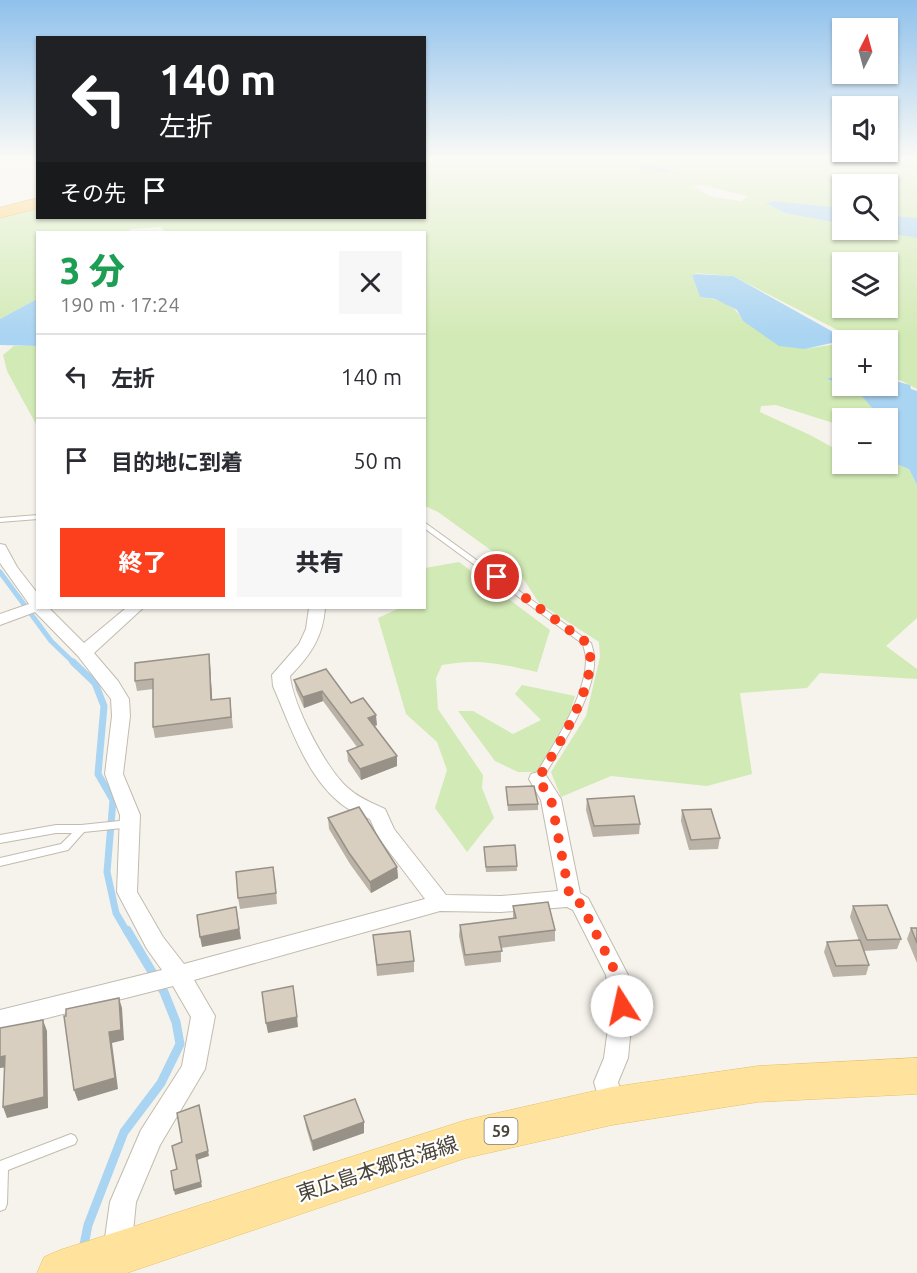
<!DOCTYPE html>
<html lang="ja">
<meta charset="utf-8">
<style>
body{margin:0;font-family:Ubuntu,"Noto Sans JP",sans-serif;background:#f7f7f7;color:#2b2b33;height:100vh;display:flex;flex-direction:column;font-size:22px;white-space:nowrap}
*{box-sizing:border-box;margin:0}
p{font-size:20px;color:#7c7c81}
.icon{flex:none;width:33px;height:33px;fill:none;stroke:currentColor;stroke-width:2;stroke-linecap:round;stroke-linejoin:round}
.map{position:relative;flex:1;overflow:hidden}
.panel{position:absolute;left:36px;top:231px;width:390px;height:378px;display:flex;flex-direction:column;background:#fff;border-radius:0px;box-shadow:0 2px 4px #0004}
.panel>*{flex:none}
.banner{position:absolute;left:36px;top:36px;width:390px;height:183px;border-radius:0px;box-shadow:0 2px 4px #0004;background:#202124;color:#fff;overflow:hidden}
.needle{width:39px;rotate:6deg}
.controls{position:absolute;left:832px;top:18px;display:grid;gap:12px}
.controls a{display:grid;place-items:center;width:66px;height:66px;border-radius:0px;background:#fff;box-shadow:0 2px 4px #0004;font-size:30px}
.pin{position:absolute;display:grid;place-items:center;width:51px;height:51px;color:#fff;margin:-26px;border:3px solid #fff;border-radius:50%;box-shadow:0 2px 6px #0007}
.me{position:absolute;width:66px;margin:-33px;rotate:350deg;stroke-linejoin:round;filter:drop-shadow(0 0 4px #0008)}
.turn{display:flex;align-items:center;gap:21px;height:126px;padding:0 24px;font-size:27px}
.turn .icon{width:78px;height:78px;stroke-width:2.5}
.turn b{display:block;font-size:42px;line-height:51px}
.then{display:flex;align-items:center;height:57px;padding:0 24px;background:#0003;gap:12px;font-size:22px}
.round{display:grid;place-items:center;flex:none;width:63px;height:63px;border-radius:0px;background:#f7f7f7}
.head{display:flex;align-items:center;justify-content:space-between;height:102px;padding:0 24px}
h1{font-size:36px;font-weight:800;line-height:45px;color:#1e9e55}
.cta{display:flex;gap:12px;margin-top:auto;padding:12px 24px}
.cta a{flex:1;height:69px;border-radius:0px;background:#fc3f1d;color:#fff;font-size:24px;font-weight:800;line-height:69px;text-align:center}
.cta a+a{background:#f7f7f7;color:#2b2b33}
ul{padding:0;list-style:none}
li{display:flex;align-items:center;gap:18px;height:84px;padding:0 24px;border-top:2px solid #e1e1e2}
li div{flex:1}
li b{display:block;font-size:22px}
li em{font-style:normal}
.map>svg:first-child{display:block}
.green{fill:#d2eab5;fill-rule:evenodd}
.water{fill:#a9d4f2}
.lines{fill:none;stroke-linecap:round;stroke-linejoin:round}
.stream-far2{stroke:#a9d4f2;stroke-width:5}
.stream-far1{stroke:#a9d4f2;stroke-width:7}
.stream{stroke:#a9d4f2;stroke-width:9}
.lane-casing{stroke:#c2bbae;stroke-width:2}
.street-casing{stroke:#c2bbae;stroke-width:2}
.primary-casing{stroke:#e6c16a;stroke-width:1}
.highway-casing{stroke:#e0a43c;stroke-width:1}
.lane{fill:#fff;fill-rule:evenodd}
.street{fill:#fff;fill-rule:evenodd}
.primary{fill:#ffe39c;fill-rule:evenodd}
.highway{fill:#ffcf6e;fill-rule:evenodd}
.wall{fill:#bab2a6}
.shaded-wall{fill:#979187}
.building{fill:#d8cfc1;stroke:#979187;stroke-width:1.5}
.route{stroke:#fc3f1d;stroke-width:10;stroke-dasharray:0 18}
.labels{text-anchor:middle;dominant-baseline:central;stroke-width:4.5;stroke-linejoin:round;paint-order:stroke}
.shield{fill:#fff;stroke:#817c74;stroke-width:1.5}
.shield-label{font-size:16px;font-weight:bold;fill:#4b4439}
.near-street-label{font-size:21px;fill:#4b4439;stroke:#fff}
</style>
<div class="map">
<svg width="917" height="1273" viewBox="0 0 917 1273">
<rect width="100%" height="100%" fill="#f6f3ec"/>
<g class="green">
<path d="M425,159H615L655,172H673L643,159H917V218L888,215V184H843V208L775,201L765,203L785,213L843,224V230H869L917,238V389L902,381L888,377V340H847L851,337L733,276L695,273L696,274L692,277L700,297C718,299 735,304 743,321L805,349L843,343V374L828,380L862,395L882,418H843V426L776,405L761,406L760,412L810,435L843,453V464H888V461L909,469L917,485V618L886,646L917,669V679L820,673L807,688L740,693L752,774L707,786L611,776L561,797L551,772L586,716L600,657L599,642L539,603L517,569L438,512L425,506L424,232H166L160,227L130,229L129,232H38L37,299L0,319V216L37,208L38,218H424ZM701,185L748,196L741,201L712,197L692,186ZM843,262H888V308H843Z"/>
<path d="M14,346H37V426L7,371L3,355Z"/>
<path d="M459,562L550,630L537,672C500,664 480,658 442,665L436,678L438,709L483,775L482,788L494,818L467,852L435,808L447,770L437,742L406,714L378,618L400,608H424L425,568Z"/>
<path d="M522,685L575,696L570,713L537,772H518L495,761L458,711H473L513,734L541,720L515,694Z"/>
</g>
<g class="water">
<path d="M615,159H643L674,172H655Z"/>
<path d="M775,201L843,208V224L785,213L765,203Z"/>
<path d="M888,215L917,218V238L869,230H888Z"/>
<path d="M696,274L733,276L844,338L836,342L805,349L779,346L743,321L737,310L715,299L700,297L692,276Z"/>
<path d="M37,299V346L0,345V319Z"/>
<path d="M843,374V386H888V379L910,385L911,389L917,391V485L909,469L888,461V418H881L861,395L827,379Z"/>
</g>
<g class="lines">
<path class="stream-far2" d="M0,572L51,641L75,664"/>
<path class="stream-far1" d="M73,662L95,683L104,706L98,774L113,800L107,872L116,913L127,932"/>
<path class="stream" d="M83,1250L88,1225L124,1132L161,1083L180,1044L176,1022L164,992L127,930"/>
<g class="lane-casing">
<g id="lane">
<path d="M38,515V519L0,522V518Z"/>
<path d="M424,522L591,643C592,647 594,652 594,657C597,692 559,751 541,781H535L533,779C552,747 587,696 586,658C586,654 584,649 583,644L424,528Z"/>
<path d="M129,820L132,821L134,824L132,827L84,832L68,850L0,866V858L61,844L72,833H56L0,843V835L56,825H81Z"/>
<path d="M71,1134L75,1136L77,1140L75,1144L8,1170L7,1204L5,1209L0,1211V1161Z"/>
</g>
</g>
<g class="street-casing">
<path id="street" d="M0,544L5,545L17,567L38,594V608H49L84,643L126,608H143L94,653L118,681L129,699L130,716L123,774L140,815L137,892L163,937L184,964L425,899L378,837L370,819C361,815 352,812 344,806C307,779 291,727 273,686L272,675L299,644L306,629L309,608H325C323,637 310,656 290,676C293,705 326,769 348,788C359,798 372,803 385,809L394,829L446,895L501,896L558,891L541,800L529,779L531,774L538,772L545,774L561,799L580,893L588,898L628,975L633,1006L628,1058L618,1082L624,1106L621,1114L612,1117L603,1114L594,1082L604,1058L611,1006L606,975L573,910L567,907L501,912L440,911L194,980L215,1016L205,1069L160,1145L136,1202L131,1252L127,1262L117,1266L107,1262L103,1252L110,1202L141,1130L182,1066L191,1017L173,986L0,1030V1010L162,970L147,949L117,892L120,815L105,774L112,716L111,699L78,656L35,612L0,625V614L29,604L0,563Z"/>
</g>
<g class="primary-casing">
<path id="primary" d="M917,1058V1094L758,1102L612,1125L466,1158L127,1273H37L44,1257L60,1250L466,1120L612,1087L758,1066Z"/>
</g>
<g class="highway-casing">
<path id="highway" d="M38,198V208L0,218V208Z"/>
</g>
<use href="#lane" class="lane"/>
<use href="#street" class="street"/>
<use href="#primary" class="primary"/>
<use href="#highway" class="highway"/>
</g>
<g class="wall">
<path d="M209,654L210,664L212,700L230,698L233,728L155,738L153,727V689L137,691L135,681Z"/>
<path d="M294,680L351,703L377,725L375,726L397,756V766L361,780L348,761L347,751L357,747L323,701L304,708L296,690Z"/>
<path d="M506,787L538,804V810L508,811Z"/>
<path d="M587,799L640,824L639,834L593,837L586,810Z"/>
<path d="M682,810L720,838L718,849L689,850L681,821Z"/>
<path d="M328,818L397,867L398,878L371,893L350,864L329,829Z"/>
<path d="M484,847L517,866V871L486,872Z"/>
<path d="M275,877L277,904L240,909L238,898Z"/>
<path d="M513,906L555,930V941L501,948V962L465,966L459,936L460,925L513,919Z"/>
<path d="M853,906L901,939L897,949L864,951L869,965L866,975L833,977L824,952L827,942L859,941L850,917Z"/>
<path d="M911,928H917V963L907,939Z"/>
<path d="M374,946L414,961V972L377,976Z"/>
<path d="M304,1116L364,1133L313,1151L306,1127Z"/>
</g>
<g class="shaded-wall">
<path d="M209,654L210,664L213,711L211,700Z"/>
<path d="M322,691L323,701L304,708L303,697Z"/>
<path d="M376,715L377,725L369,728L368,718Z"/>
<path d="M397,756V766L361,780L360,769Z"/>
<path d="M397,867L398,878L371,893L370,882Z"/>
<path d="M236,907L241,939L202,947L200,937Z"/>
<path d="M119,998L122,1008L124,1040L112,1043L118,1089L78,1101L74,1090L109,1032Z"/>
<path d="M297,1017L298,1027L268,1033L266,1023Z"/>
<path d="M43,1020L47,1031L48,1108L7,1118L3,1107Z"/>
<path d="M5,1056L9,1067L0,1068V1057Z"/>
<path d="M199,1105L209,1156L197,1160L202,1187L175,1195L174,1190L196,1155Z"/>
<path d="M364,1122V1133L313,1151L312,1141Z"/>
</g>
<g class="building">
<path d="M209,654L211,700L230,698L231,717L153,727V679L135,681V663Z"/>
<path d="M326,669L351,703L363,698L376,715L368,718L397,756L360,769L347,751L363,745L322,691L303,697L294,680Z"/>
<path d="M534,786L538,804L508,805L506,787Z"/>
<path d="M634,796L640,824L594,826L587,799Z"/>
<path d="M359,807L397,867L370,882L349,853L328,818Z"/>
<path d="M711,809L720,838L691,840L682,810Z"/>
<path d="M515,845L517,866L486,867L484,847Z"/>
<path d="M273,867L276,893L238,898L236,872Z"/>
<path d="M548,902L555,930L499,937L502,951L465,955L460,925L516,918L513,906Z"/>
<path d="M887,905L901,939L867,940L853,906Z"/>
<path d="M236,907L239,929L200,937L197,915Z"/>
<path d="M911,928H917V943Z"/>
<path d="M410,931L414,961L377,965L373,935Z"/>
<path d="M860,940L869,965L836,966L827,942Z"/>
<path d="M293,986L297,1017L266,1023L262,992Z"/>
<path d="M119,998L121,1030L109,1032L115,1078L74,1090L64,1016H66V1009Z"/>
<path d="M43,1020L44,1097L3,1107L5,1056L0,1057V1028Z"/>
<path d="M355,1099L364,1122L312,1141L304,1116Z"/>
<path d="M199,1105L208,1151L196,1155L201,1182L174,1190L171,1171L177,1169L172,1146L182,1142L177,1113Z"/>
</g>
<linearGradient id="sky" x2="0" y2="1"><stop stop-color="#8fc1ec"/><stop offset="0.47" stop-color="#fbfaf6"/><stop offset="1" stop-color="#fbfaf6" stop-opacity="0"/></linearGradient>
<rect width="917" height="337" fill="url(#sky)"/>
<g class="lines">
<path class="route" d="M497,577L587,643C603,677 556,749 538,779L551,799L570,898L581,904L617,975L622,1006"/>
</g>
<g class="labels">
<rect class="shield" x="484.5" y="1118" width="33" height="26" rx="4.5"/>
<g class="shield-label">
<text x="501" y="1131">59</text>
</g>
<g class="near-street-label">
<text transform="translate(377 1168) rotate(-18)">東広島本郷忠海線</text>
</g>
</g>
</svg>
<div class="controls">
<a><svg class="needle" viewBox="-14 -14 28 28"><path d="M0-13l5 13h-10z" fill="#e53935"/><path d="M0 13l5-13h-10z" fill="#7c7c81"/></svg></a>
<a><svg class="icon" aria-label="sound" viewBox="0 0 24 24"><path d="M4 9h4l5-4v14l-5-4H4zM17 9q2 3 0 6"/></svg></a>
<a><svg class="icon" aria-label="search" viewBox="0 0 24 24"><circle cx="10" cy="10" r="6"/><path d="M15 15l6 6"/></svg></a>
<a><svg class="icon" aria-label="layers" viewBox="0 0 24 24"><path d="M12 4l9 5-9 5-9-5zM3 14l9 5 9-5"/></svg></a>
<a>+</a>
<a>−</a>
</div>
<div class="pin" style="left:497px;top:577px;background:#d93025"><svg class="icon" aria-label="arrive" viewBox="0 0 24 24"><path d="M6 21V4h12l-3 4 3 4H6"/></svg></div>
<svg class="me" style="left:622px;top:1006px" viewBox="-20 -20 40 40"><circle r="19" fill="#fff"/><path d="M0-13L10 11 0 6-10 11z" fill="#fc3f1d"/></svg>
<div class="banner">
<div class="turn"><svg class="icon" aria-label="left" viewBox="0 0 24 24"><path d="M17 20v-9H6M10 6l-5 5 5 5"/></svg><div><b>140 m</b>左折</div></div>
<div class="then">その先<svg class="icon" aria-label="arrive" viewBox="0 0 24 24"><path d="M6 21V4h12l-3 4 3 4H6"/></svg></div>
</div>
<section class="panel">
<div class="head"><div><h1>3 分</h1><p>190 m · 17:24</p></div><a class="round"><svg class="icon" aria-label="close" viewBox="0 0 24 24"><path d="M6 6l12 12M18 6L6 18"/></svg></a></div>
<ul>
<li><svg class="icon" aria-label="left" viewBox="0 0 24 24"><path d="M17 20v-9H6M10 6l-5 5 5 5"/></svg><div><b>左折</b></div><em>140 m</em></li>
<li><svg class="icon" aria-label="arrive" viewBox="0 0 24 24"><path d="M6 21V4h12l-3 4 3 4H6"/></svg><div><b>目的地に到着</b></div><em>50 m</em></li>
</ul>
<div class="cta"><a>終了</a><a>共有</a></div>
</section>
</div>
